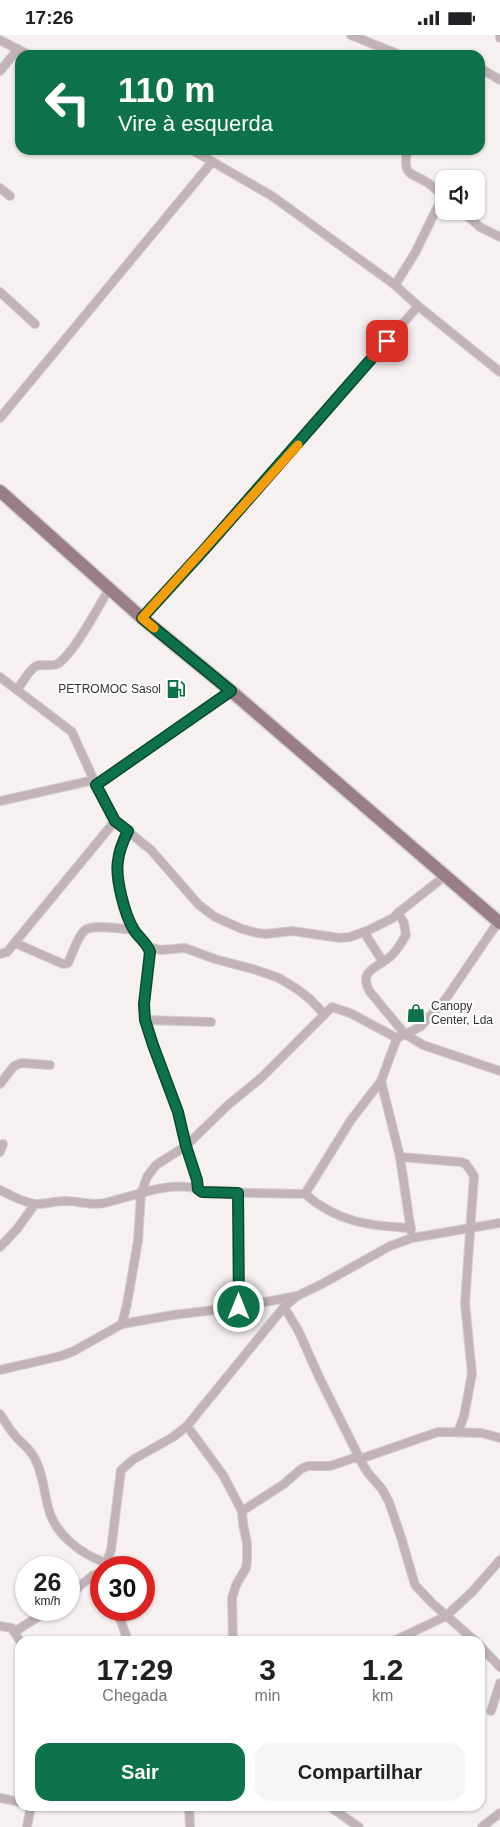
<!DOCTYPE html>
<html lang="pt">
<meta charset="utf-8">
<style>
body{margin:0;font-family:Helvetica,sans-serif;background:#f6f6f6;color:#202124;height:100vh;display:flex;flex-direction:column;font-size:19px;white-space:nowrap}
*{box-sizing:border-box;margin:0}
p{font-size:16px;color:#757577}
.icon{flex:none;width:28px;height:28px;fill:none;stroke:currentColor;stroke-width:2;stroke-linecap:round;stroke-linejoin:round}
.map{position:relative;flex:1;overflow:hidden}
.drawer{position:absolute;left:15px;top:1601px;width:470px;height:175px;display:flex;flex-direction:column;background:#fff;border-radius:15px;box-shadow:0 1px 4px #0004}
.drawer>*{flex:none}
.hud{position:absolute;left:15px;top:15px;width:470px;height:105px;border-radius:15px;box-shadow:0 1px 4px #0004;background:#0d7249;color:#fff;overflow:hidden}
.tools{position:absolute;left:435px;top:135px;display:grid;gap:10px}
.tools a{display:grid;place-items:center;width:50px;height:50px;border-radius:10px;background:#fff;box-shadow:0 1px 4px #0004;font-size:25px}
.speed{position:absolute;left:15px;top:1521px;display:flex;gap:10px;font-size:25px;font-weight:700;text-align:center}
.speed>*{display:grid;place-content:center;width:65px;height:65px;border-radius:50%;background:#fff;box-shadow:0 1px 4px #0004;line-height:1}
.speed small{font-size:12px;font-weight:400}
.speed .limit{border:8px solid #d22;background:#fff;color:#111}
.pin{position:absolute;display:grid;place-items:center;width:42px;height:42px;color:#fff;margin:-21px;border-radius:10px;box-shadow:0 2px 8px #0006}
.me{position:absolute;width:55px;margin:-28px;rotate:0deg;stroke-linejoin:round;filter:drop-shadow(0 0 4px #0008)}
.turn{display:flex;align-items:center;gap:18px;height:105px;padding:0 20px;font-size:22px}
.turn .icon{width:65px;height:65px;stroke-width:2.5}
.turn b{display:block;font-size:35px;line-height:42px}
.eta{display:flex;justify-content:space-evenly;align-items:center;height:85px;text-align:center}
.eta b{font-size:30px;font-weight:800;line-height:35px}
.action{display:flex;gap:10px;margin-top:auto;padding:10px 20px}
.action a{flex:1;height:58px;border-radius:15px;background:#0d7249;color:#fff;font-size:20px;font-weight:800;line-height:58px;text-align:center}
.action a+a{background:#f6f6f6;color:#202124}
.status{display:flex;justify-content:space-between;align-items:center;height:35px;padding:0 25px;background:#fff;direction:ltr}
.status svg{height:14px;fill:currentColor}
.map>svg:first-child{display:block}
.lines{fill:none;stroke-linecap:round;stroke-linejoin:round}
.street-casing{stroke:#d3cece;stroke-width:10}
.primary-casing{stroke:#d3cece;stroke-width:15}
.street{stroke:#c2b3b8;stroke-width:8}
.primary{stroke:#997d87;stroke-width:12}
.route-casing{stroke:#084a2f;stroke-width:12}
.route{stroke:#0d7249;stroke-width:9}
.slow{stroke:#f59e0b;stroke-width:9}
.labels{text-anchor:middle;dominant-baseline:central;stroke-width:4.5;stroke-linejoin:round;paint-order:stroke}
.poi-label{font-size:12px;fill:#343232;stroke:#fff;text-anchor:end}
</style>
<div class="status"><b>17:26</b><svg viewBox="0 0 49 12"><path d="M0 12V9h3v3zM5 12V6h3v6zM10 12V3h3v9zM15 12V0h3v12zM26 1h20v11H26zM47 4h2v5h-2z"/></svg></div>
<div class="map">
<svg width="500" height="1792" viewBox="0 0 500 1792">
<rect width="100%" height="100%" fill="#f6f0f0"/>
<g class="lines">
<g class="street-casing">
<g id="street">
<path d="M351,0L400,20"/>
<path d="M500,0V3"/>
<path d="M0,5L29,20"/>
<path d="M480,33L500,45"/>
<path d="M0,36L18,14"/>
<path d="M192,115L272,161L395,250L418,271L500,337"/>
<path d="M407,115C403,143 410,136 428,148C434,152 439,158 444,162"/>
<path d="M0,153L10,161"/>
<path d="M462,176L480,192L500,202"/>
<path d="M395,250L415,218L436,175L444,163"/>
<path d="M0,257L35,289"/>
<path d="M0,383L212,127"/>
<path d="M142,583L324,380L418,271"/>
<path d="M0,642L72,697L96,750L115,786L151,815L199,870L215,882L242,894L258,898L266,899L292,896L340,903L350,902L369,895L393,883L398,878L445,841"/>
<path d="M17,655C22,648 29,635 36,631C43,628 52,633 59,628C76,615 97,574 109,554"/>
<path d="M96,750L231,656"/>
<path d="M0,766L94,745"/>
<path d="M128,796C123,806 119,816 118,826C115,843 125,881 134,895C139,903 147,908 150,917L144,969L145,985L153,1011L178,1077L186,1111L197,1145L198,1154L203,1157L305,1159C337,1187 369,1191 411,1193"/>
<path d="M398,878L404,888L406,900C402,907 398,914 392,920C379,933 357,934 370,957L405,999L423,1010L500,1036"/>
<path d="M364,897L383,927"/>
<path d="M15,908L63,929L68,928C73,918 77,902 85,895C94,889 122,894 134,895"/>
<path d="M148,912L161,915L185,913L215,924L256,935L279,943L297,954L311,965L324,979"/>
<path d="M0,919L7,917L115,786"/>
<path d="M145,985L211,987"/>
<path d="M381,1046L400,1122L411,1196"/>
<path d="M0,1049L14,1031L21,1028L50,1030"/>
<path d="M0,1117L3,1109"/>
<path d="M400,1122L461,1127L466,1129L474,1141L465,1268L472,1339L464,1381L458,1397"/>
<path d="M0,1155C11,1160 23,1168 36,1169C46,1169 56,1166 66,1166C79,1166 91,1171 104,1168C132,1162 170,1145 198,1154"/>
<path d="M238,1158L239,1272"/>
<path d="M305,1159L351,1085L381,1046L397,1003"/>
<path d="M0,1212L17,1194L35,1169"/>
<path d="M284,1272L298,1295L320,1344L363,1430L368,1438L382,1454L389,1467L401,1502L415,1550L432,1568L475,1606"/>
<path d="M122,1289L127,1269L138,1206L141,1159L147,1142L156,1130L186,1111L228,1070L261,1043L332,972L350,978L397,1003L420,992L445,965L498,887"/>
<path d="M0,1335L61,1321L74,1316L122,1289L173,1280L239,1272L297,1261L322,1249L390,1211L412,1203L500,1188"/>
<path d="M0,1379C5,1387 11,1397 18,1404C25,1411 31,1415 35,1424C43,1439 44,1456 48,1472C55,1500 81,1519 106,1528"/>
<path d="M187,1391L223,1440L242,1476L243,1489L247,1508V1525L246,1533L236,1550L232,1563L233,1606"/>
<path d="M242,1476L284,1449L301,1434L308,1431H330L354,1423L360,1424L438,1397L482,1398L500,1403"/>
<path d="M105,1532L111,1515L121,1435L134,1424L173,1402L187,1391L284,1272L296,1262"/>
<path d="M69,1560L92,1541L101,1538"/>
<path d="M117,1575L128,1606"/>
<path d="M0,1591L12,1593L20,1606"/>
<path d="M14,1597L49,1575"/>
<path d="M394,1606L446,1581L472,1557L500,1525"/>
<path d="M480,1611L500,1632"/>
<path d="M491,1676L500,1648"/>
<path d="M0,1763L20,1767"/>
<path d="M189,1771L190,1792"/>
<path d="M329,1771L359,1792"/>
<path d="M27,1792L31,1771"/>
<path d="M482,1792L500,1778"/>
</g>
</g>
<g class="primary-casing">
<path id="primary" d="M0,456L142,583L231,656L500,888"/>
</g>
<use href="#street" class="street"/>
<use href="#primary" class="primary"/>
</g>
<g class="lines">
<g class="route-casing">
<path id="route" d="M239,1272L238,1158L202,1157L198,1154L197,1145L186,1111L178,1077L153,1010L145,985L144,969L150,917C147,908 139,903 134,895C125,881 115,843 118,826C119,816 123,806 128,796L115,786L96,750L231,656L142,583L204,515L387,306"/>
</g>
<use href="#route" class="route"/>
<path class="slow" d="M154,593L142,583L298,410"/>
</g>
<defs>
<g id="fuel-bare" transform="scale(1.5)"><path d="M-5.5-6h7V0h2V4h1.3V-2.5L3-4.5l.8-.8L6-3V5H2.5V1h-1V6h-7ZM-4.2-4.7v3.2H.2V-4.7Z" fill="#0d7249" stroke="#fff" stroke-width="2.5" paint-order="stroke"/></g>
<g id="shop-bare" transform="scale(1.5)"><path d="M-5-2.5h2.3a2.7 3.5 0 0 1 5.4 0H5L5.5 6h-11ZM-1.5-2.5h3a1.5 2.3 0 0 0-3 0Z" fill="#0d7249" stroke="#fff" stroke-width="2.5" paint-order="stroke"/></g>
</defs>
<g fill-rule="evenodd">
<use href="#fuel-bare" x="176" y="654"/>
<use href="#shop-bare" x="416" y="978"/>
</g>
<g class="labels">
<g class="poi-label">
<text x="161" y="654">PETROMOC Sasol</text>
<text x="431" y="971" text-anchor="start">Canopy<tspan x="431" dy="14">Center, Lda</tspan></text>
</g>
</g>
</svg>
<div class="tools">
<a><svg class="icon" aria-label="sound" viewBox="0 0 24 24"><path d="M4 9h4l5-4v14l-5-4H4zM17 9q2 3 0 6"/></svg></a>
</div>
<div class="speed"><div>26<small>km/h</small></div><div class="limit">30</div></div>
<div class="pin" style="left:387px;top:306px;background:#d93025"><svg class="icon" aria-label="arrive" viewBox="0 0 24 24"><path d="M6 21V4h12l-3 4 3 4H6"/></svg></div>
<svg class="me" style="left:239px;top:1272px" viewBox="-20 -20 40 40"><circle r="17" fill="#0d7249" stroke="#fff" stroke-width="3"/><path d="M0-11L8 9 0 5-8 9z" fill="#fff"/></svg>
<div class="hud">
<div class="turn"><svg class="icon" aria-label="left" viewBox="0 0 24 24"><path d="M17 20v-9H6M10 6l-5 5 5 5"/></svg><div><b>110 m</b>Vire à esquerda</div></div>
</div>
<section class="drawer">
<div class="eta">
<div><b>17:29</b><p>Chegada</p></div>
<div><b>3</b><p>min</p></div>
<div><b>1.2</b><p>km</p></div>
</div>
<div class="action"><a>Sair</a><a>Compartilhar</a></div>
</section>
</div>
